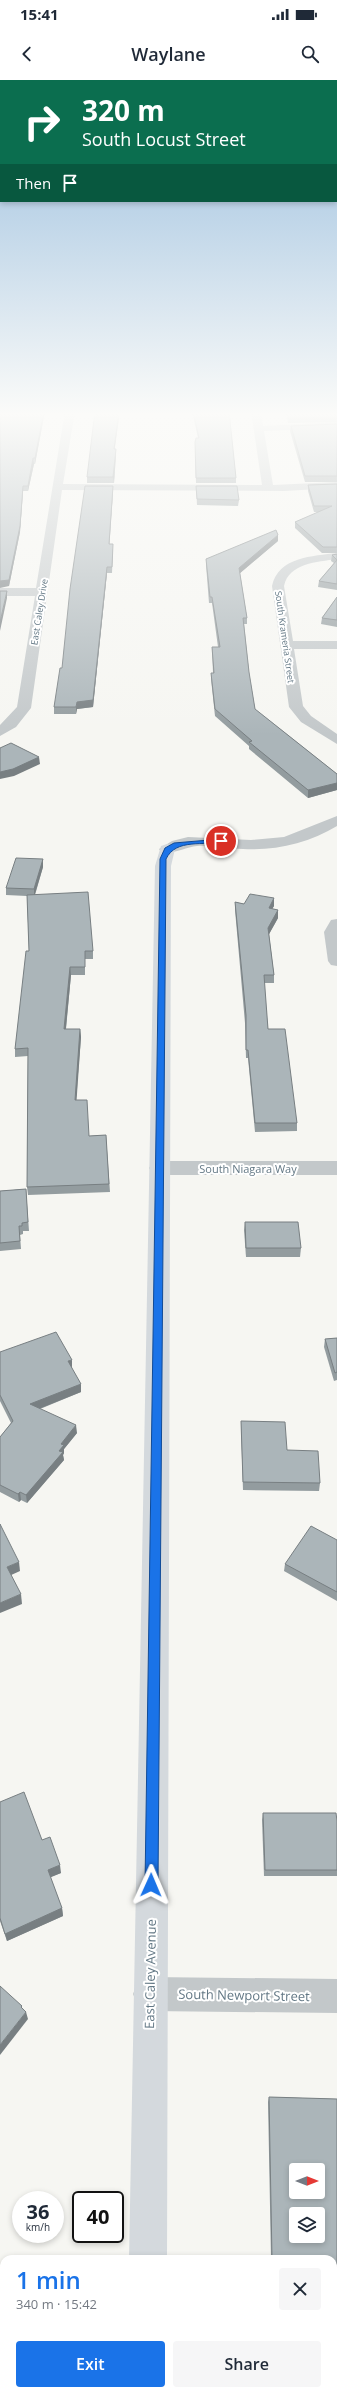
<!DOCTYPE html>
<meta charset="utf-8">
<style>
body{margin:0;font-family:"Open Sans",sans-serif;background:#f6f6f7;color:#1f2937;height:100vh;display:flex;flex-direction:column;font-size:15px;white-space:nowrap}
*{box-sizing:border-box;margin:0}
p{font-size:13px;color:#747a83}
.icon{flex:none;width:22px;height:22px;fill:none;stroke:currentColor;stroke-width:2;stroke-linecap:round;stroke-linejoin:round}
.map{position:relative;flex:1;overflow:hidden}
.sheet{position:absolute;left:0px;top:2175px;width:337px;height:140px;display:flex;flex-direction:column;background:#fff;border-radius:12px 12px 0 0;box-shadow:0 2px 6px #0003}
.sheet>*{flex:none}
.top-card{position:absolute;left:0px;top:0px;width:337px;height:122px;box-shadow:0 2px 6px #0003;background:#0b6e4f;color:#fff;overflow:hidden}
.needle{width:26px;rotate:90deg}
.buttons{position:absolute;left:289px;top:2083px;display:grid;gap:8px}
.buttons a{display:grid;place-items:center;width:36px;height:36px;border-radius:4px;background:#fff;box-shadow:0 2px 6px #0003;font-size:20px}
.speed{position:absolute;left:12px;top:2111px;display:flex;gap:8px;font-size:20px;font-weight:700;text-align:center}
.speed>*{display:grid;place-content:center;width:52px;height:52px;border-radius:50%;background:#fff;box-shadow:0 2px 6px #0003;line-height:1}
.speed small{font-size:10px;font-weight:400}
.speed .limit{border:2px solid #111;border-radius:6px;background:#fff;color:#111}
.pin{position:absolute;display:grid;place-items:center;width:34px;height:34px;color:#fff;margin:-17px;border:2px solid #fff;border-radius:50%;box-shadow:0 1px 4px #0007}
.me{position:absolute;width:44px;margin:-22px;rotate:1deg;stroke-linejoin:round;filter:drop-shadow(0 0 3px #0008)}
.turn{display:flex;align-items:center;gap:14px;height:84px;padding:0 16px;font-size:18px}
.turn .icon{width:52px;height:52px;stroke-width:2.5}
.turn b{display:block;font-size:28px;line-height:34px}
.then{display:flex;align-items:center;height:38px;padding:0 16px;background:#0003;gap:8px;font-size:15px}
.round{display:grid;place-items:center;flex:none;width:42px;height:42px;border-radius:4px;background:#f6f6f7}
.overview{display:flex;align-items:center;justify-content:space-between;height:68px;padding:0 16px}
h1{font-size:24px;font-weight:600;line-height:30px;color:#1a73e8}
.primary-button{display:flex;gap:8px;margin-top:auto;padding:8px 16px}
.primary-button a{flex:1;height:46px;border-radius:4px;background:#1a73e8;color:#fff;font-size:16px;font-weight:600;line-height:46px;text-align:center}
.primary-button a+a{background:#f6f6f7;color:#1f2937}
.status{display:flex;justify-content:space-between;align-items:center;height:28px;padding:0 20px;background:#fff;direction:ltr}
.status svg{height:11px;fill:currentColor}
header{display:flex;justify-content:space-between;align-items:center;height:52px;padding:0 16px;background:#fff;font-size:18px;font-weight:600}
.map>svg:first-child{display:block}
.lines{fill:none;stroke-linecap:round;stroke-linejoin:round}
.street{fill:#c3c8ca;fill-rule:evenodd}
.secondary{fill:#d4d9dd;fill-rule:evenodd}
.wall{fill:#939c9f}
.shaded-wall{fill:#787f82}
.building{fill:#abb5b9;stroke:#787f82;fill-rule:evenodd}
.route{fill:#1a73e8;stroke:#114b97}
.labels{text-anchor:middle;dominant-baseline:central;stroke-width:4;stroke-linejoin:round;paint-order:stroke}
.far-street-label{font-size:9px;fill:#637885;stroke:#fff}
.street-label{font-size:11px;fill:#637885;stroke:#fff}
.near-street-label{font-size:13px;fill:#637885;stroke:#fff}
</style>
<div class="status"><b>15:41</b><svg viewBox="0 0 49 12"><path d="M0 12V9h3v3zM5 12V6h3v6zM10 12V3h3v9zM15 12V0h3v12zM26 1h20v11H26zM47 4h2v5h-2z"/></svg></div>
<header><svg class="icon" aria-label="back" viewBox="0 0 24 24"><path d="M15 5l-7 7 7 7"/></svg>Waylane<svg class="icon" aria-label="search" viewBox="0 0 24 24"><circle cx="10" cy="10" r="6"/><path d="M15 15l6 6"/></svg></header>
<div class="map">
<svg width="337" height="2315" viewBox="0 0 337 2315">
<rect width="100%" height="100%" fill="#f6f6f2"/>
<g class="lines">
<g class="street">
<path d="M65,331H75L63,404L262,405L251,331H261L263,346L337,342V348L264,351L273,405L337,402V408L284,411L62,410L31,628L16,647L0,656V645L17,627L35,516H0V508H36Z"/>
<path d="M337,473V479C317,482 289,483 284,506L293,561H337V569H294L303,626L311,636L337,654V664L301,642L289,627L272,506C278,477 313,476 337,473Z"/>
<path d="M337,736V746C309,763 275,771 243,769C228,769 212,765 197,766C185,767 173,775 161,772L159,769L172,761L188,757L251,760L284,757Z"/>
<path d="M337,839V886L331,885L328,881L324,852L331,840Z"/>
<path d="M159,1081H337V1095H159L152,1093L149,1088L152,1083Z"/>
<path d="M150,1897L337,1899V1933L150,1931L138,1926L133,1914L138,1902Z"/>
</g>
<g class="secondary">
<path d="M167,764L173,766L175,769L171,786L167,2179H129L155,786L161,766Z"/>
<rect x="126" y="2311" width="40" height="4"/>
</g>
</g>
<g class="wall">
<path d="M45,331L35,384H34L28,411H23L20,452L9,506L18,333Z"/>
<path d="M192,331H229L236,398V403H196L195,362L198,358Z"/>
<path d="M286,331H318L319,333L337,331V342L288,343Z"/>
<path d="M337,344V402H305L290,351L291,346Z"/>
<path d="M115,369H116V374L114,403H87V397Z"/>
<path d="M337,404V473H322L295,448V442L319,432H314L308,411V405Z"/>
<path d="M196,406L239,420L238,426L197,425Z"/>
<path d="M113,412L109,464L113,470L112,493H107L93,627L77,629L76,634H54V627Z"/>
<path d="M278,461L240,493L247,538V544H244L249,592L255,629L337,694V710L308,718L249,669V666L215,636L211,599V593H213L212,567H218L212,523H209L206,485V479Z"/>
<path d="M337,474V510L318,507L319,501L334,483L331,481L332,475Z"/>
<path d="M337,517V547L321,544L322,538Z"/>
<path d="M43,779V787L35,815L93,871V879H85V895H71L66,949H80L81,957L76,1020L89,1056L106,1055L110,1112L28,1115L27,1107L28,976L15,977V969L29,871L27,816L6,815V808Z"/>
<path d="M274,818V826L272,829L278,830V838L269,854L274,895V903H264L268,949L297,1043V1051L255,1052L248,978H246L245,943L235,830V822L244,824Z"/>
<path d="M26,1109L29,1151H23V1154L20,1155L21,1169L0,1171V1111Z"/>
<path d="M245,1142L301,1168L300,1177H246L244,1150Z"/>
<path d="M337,1258V1300L334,1301L324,1267L325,1259Z"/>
<path d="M0,1272L72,1288L81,1312L40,1329L77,1353L64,1369V1373L63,1375L64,1380L27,1423L21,1420L19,1422L0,1412V1357L11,1343L0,1321Z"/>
<path d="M241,1341L287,1370L320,1403L319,1411L243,1410L241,1349Z"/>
<path d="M337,1460V1521L284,1491L285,1484Z"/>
<path d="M0,1722L42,1760L61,1793L50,1797L62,1828L63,1836L7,1861L0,1841Z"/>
<path d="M263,1733L337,1741V1796H264L262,1740Z"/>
<path d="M269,2017L337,2019V2188H333V2179H271L268,2022Z"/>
</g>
<g class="shaded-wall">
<path d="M44,331H45L35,384V378Z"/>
<path d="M119,331H120L114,374V369Z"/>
<path d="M116,369V374L114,403L113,397Z"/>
<path d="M33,378L34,384L28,411V406Z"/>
<path d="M23,406V411L20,452L9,506L0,508V501Z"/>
<path d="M113,406V412L109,470V464Z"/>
<path d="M278,455V461L239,494V488Z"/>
<path d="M107,487V493L93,627L77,629L76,634V627Z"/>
<path d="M7,511V518L0,551V542Z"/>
<path d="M39,677L40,684L14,696L0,699V692Z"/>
<path d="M337,703V710L308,718V710Z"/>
<path d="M43,779V787L34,817V809Z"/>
<path d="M274,818V826L268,836L269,828Z"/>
<path d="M278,830V838L268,856V848Z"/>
<path d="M70,887L71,895L65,957L64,949Z"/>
<path d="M80,949L81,957L76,1028L75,1020Z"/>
<path d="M72,1280V1288L69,1289L68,1281Z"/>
<path d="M81,1304V1312L31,1332L30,1324Z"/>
<path d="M76,1345L77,1353L64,1369V1373L63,1375L64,1380L27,1423L26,1415L59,1371L61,1364Z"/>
<path d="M20,1412L21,1420L19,1422L18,1414Z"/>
<path d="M19,1482L20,1491L9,1496L7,1487Z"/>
<path d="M21,1514L22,1524L0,1533V1523Z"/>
<path d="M60,1785L61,1793L49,1798L48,1790Z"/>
<path d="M62,1828L63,1836L7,1861L5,1854Z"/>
<path d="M26,1932L28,1939L0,1975V1965Z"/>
</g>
<g class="building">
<path d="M0,331H13L18,333L19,331H44L35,378H33L28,406H23L20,446L9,500L0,501Z"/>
<path d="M95,331H119L114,369H116L113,397H87Z"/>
<path d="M193,331H229L236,398H196L195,362L196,358H199Z"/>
<path d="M287,331H318L319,333L323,331H337V337L289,338Z"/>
<path d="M337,344V396H305L291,346Z"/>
<path d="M337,404V467H323L295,442L332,426H314L308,405Z"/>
<path d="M85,406H113L109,464H113L112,487H107L93,620L77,622L76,627H54L60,588H62L70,509Z"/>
<path d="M196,406H237L239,420L197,419Z"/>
<path d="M276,450L278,455L239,488L247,538H243L249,592L255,629L337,694V703L308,710L249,662L252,661L215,629L211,593H214L212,567H220L212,517H210L206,479Z"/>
<path d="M337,474V504L319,501L337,480L332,475Z"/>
<path d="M0,511H7L0,542Z"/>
<path d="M337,517V540L322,538Z"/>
<path d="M11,663L39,677L13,689L0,692V668Z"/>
<path d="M16,778L43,779L34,809L6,808Z"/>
<path d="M88,812L93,871H85V887H70L64,949H80L75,1020H87L89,1056L106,1055L109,1104L27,1107L28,968L15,969L26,871H29L27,815Z"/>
<path d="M250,814L274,818L269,828L278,830L268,848L274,895H264L268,949H285L297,1043H255L248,970H246V935L235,822L244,824Z"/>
<path d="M26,1109L28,1142L22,1143V1146H19L20,1161L0,1163V1111Z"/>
<path d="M245,1142H298L301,1168H246Z"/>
<path d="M56,1252L72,1280L68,1281L81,1304L30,1324L76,1345L61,1364L64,1365L59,1371L63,1372L26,1415L20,1412L18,1414L0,1405V1357L13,1341L0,1315V1272Z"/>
<path d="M337,1258V1292L335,1293L325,1259Z"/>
<path d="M241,1341L285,1342L287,1370L318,1371L320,1403L243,1402Z"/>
<path d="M0,1444L19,1482L7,1487L21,1514L0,1523Z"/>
<path d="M311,1446L337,1460V1512L285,1484Z"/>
<path d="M24,1712L42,1760L50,1757L60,1785L48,1790L62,1828L5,1854L0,1838V1722Z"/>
<path d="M263,1733H336L337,1741V1790H265Z"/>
<path d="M0,1906L22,1926L21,1927L26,1932L0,1965Z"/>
<path d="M269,2017L337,2019V2184H333V2179H272ZM296,2090H318V2112H296ZM296,2134H318V2156H296Z"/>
</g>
<linearGradient id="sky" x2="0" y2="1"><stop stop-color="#96bcdd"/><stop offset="0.51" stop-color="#fbfbf9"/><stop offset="1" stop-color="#fbfbf9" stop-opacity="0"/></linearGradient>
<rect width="337" height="655" fill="url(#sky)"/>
<path class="route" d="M221,759L223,762C204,766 176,758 166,779L158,1805L156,1809L151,1811L147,1809L145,1805L160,779L165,768L174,763Z"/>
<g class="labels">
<g class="far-street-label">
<text transform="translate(39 532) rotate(-81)">East Caley Drive</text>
<text transform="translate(285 557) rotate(82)">South Krameria Street</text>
</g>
<g class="street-label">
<text x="248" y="1088">South Niagara Way</text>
</g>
<g class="near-street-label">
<text transform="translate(150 1894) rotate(-89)">East Caley Avenue</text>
<text transform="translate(244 1915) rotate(1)">South Newport Street</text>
</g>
</g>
</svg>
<div class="buttons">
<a><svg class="needle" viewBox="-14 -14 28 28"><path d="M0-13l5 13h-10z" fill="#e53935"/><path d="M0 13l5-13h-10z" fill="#747a83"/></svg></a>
<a><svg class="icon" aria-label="layers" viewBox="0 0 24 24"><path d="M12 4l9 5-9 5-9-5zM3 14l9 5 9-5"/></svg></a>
</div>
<div class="speed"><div>36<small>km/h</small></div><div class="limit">40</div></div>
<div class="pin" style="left:221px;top:761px;background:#d93025"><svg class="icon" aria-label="arrive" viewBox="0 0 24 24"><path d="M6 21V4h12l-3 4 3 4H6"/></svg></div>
<svg class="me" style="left:151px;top:1805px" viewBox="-20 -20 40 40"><path d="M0-17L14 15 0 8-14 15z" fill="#1a73e8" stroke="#fff" stroke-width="4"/></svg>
<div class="top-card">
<div class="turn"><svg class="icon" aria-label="right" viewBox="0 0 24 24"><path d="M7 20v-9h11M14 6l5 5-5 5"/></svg><div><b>320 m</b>South Locust Street</div></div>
<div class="then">Then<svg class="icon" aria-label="arrive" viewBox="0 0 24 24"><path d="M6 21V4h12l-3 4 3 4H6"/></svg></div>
</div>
<section class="sheet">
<div class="overview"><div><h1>1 min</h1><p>340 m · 15:42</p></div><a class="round"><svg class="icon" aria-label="close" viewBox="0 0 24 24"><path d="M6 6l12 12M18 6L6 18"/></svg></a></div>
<div class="primary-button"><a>Exit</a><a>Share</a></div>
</section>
</div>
